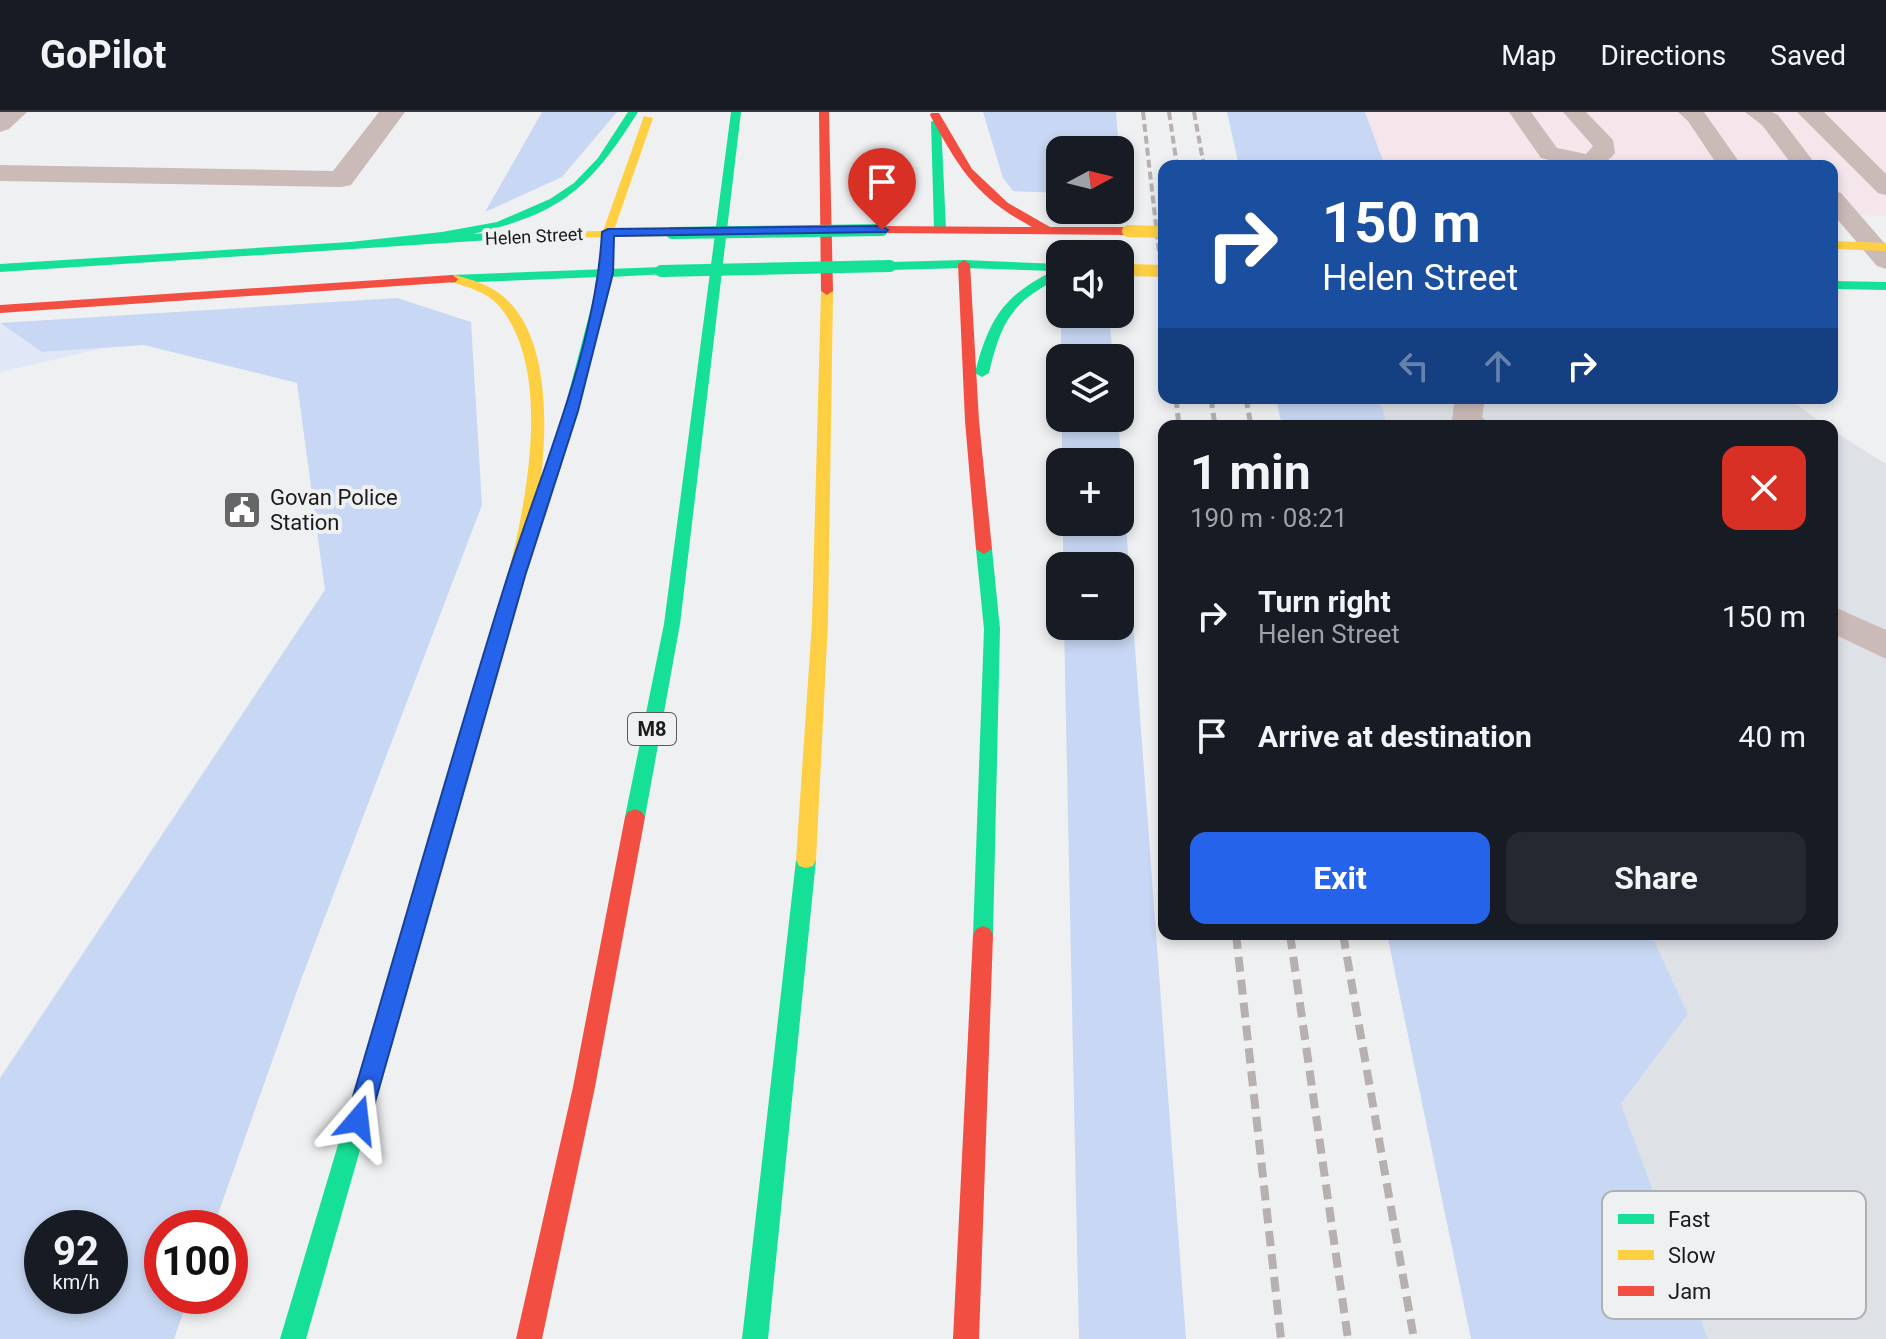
<!DOCTYPE html>
<meta charset="utf-8">
<style>
body{margin:0;font-family:Roboto,sans-serif;background:#242831;color:#f1f3f6;height:100vh;display:flex;flex-direction:column;font-size:30px;white-space:nowrap}
*{box-sizing:border-box;margin:0}
p{font-size:26px;color:#9ea1a6}
.icon{flex:none;width:44px;height:44px;fill:none;stroke:currentColor;stroke-width:2;stroke-linecap:round;stroke-linejoin:round}
.map{position:relative;flex:1;overflow:hidden}
.sheet{position:absolute;left:1158px;top:308px;width:680px;height:520px;display:flex;flex-direction:column;background:#171b24;border-radius:16px;box-shadow:0 4px 12px #0003}
.sheet>*{flex:none}
.top-card{position:absolute;left:1158px;top:48px;width:680px;height:244px;border-radius:16px;box-shadow:0 4px 12px #0003;background:#1a4fa0;color:#fff;overflow:hidden}
.needle{width:52px;rotate:83deg}
.tools{position:absolute;left:1046px;top:24px;display:grid;gap:16px}
.tools a{display:grid;place-items:center;width:88px;height:88px;border-radius:16px;background:#171b24;box-shadow:0 4px 12px #0003;font-size:40px}
.speed{position:absolute;left:24px;top:1098px;display:flex;gap:16px;font-size:40px;font-weight:700;text-align:center}
.speed>*{display:grid;place-content:center;width:104px;height:104px;border-radius:50%;background:#171b24;box-shadow:0 4px 12px #0003;line-height:1}
.speed small{font-size:20px;font-weight:400}
.speed .limit{border:12px solid #d22;background:#fff;color:#111}
.pin{position:absolute;display:grid;place-items:center;width:68px;height:68px;color:#fff;margin:-82px -34px;border-radius:50% 50% 50% 0;rotate:-45deg;box-shadow:0 0 8px #0007}
.pin .icon{rotate:45deg}
.me{position:absolute;width:88px;margin:-44px;rotate:17deg;stroke-linejoin:round;filter:drop-shadow(0 0 6px #0008)}
.turn{display:flex;align-items:center;gap:28px;height:168px;padding:0 32px;font-size:36px}
.turn .icon{width:104px;height:104px;stroke-width:2.5}
.turn b{display:block;font-size:56px;line-height:68px}
.lanes{display:flex;align-items:center;height:76px;padding:0 32px;background:#0003;justify-content:center;gap:40px;direction:ltr}
.lanes .off{opacity:.35}
.round{display:grid;place-items:center;flex:none;width:84px;height:84px;border-radius:16px;background:#242831}
.headline{display:flex;align-items:center;justify-content:space-between;height:136px;padding:0 32px}
h1{font-size:48px;font-weight:700;line-height:60px}
.cta{display:flex;gap:16px;margin-top:auto;padding:16px 32px}
.cta a{flex:1;height:92px;border-radius:16px;background:#2563eb;color:#fff;font-size:32px;font-weight:700;line-height:92px;text-align:center}
.cta a+a{background:#242831;color:#f1f3f6}
ul{padding:0;list-style:none}
li{display:flex;align-items:center;gap:24px;height:120px;padding:0 32px}
li div{flex:1}
li b{display:block;font-size:30px}
li em{font-style:normal}
header{display:flex;align-items:center;gap:48px;box-sizing:border-box;height:112px;padding:0 40px;background:#171b24;border-bottom:2px solid #363941}
header strong{font-size:38px}
nav{display:flex;gap:44px;margin-inline-start:auto;font-size:28px}
.map>svg:first-child{display:block}
.commercial{fill:#f4e6eb}
.built{fill:#dee1e6}
.green{fill:#e0e8f7}
.forest{fill:#c8d7f3;fill-rule:evenodd}
.lines{fill:none;stroke-linecap:round;stroke-linejoin:round}
.lane{fill:#cabab8;fill-rule:evenodd}
.street{fill:#cabab8;fill-rule:evenodd}
.fast{fill:#16e098;fill-rule:evenodd}
.slow{fill:#ffcf43;fill-rule:evenodd}
.jam{fill:#f24e42;fill-rule:evenodd}
.rail-far2{stroke:#b7b0b0;stroke-width:4;stroke-dasharray:8 4;stroke-linecap:butt}
.rail-far1{stroke:#b7b0b0;stroke-width:5;stroke-dasharray:10 5;stroke-linecap:butt}
.rail{stroke:#b7b0b0;stroke-width:8;stroke-dasharray:15 8;stroke-linecap:butt}
.fast-bridge{stroke:#16e098;stroke-width:12}
.slow-bridge{stroke:#ffcf43;stroke-width:12}
.route{fill:#2563eb;stroke:#184099;stroke-width:2}
.labels{text-anchor:middle;dominant-baseline:central;stroke-width:8;stroke-linejoin:round;paint-order:stroke}
.far-street-label{font-size:18px;fill:#1b1b1c;stroke:#eef0f2}
.shield{fill:#eef0f2;stroke:#5a5b5c;stroke-width:2}
.shield-label{font-size:20px;font-weight:bold;fill:#1b1b1c}
.poi-label{font-size:22px;fill:#1b1b1c;stroke:#eef0f2;text-anchor:start}
.key{fill:#eef0f2;stroke:#afb0b2;stroke-width:2}
.key-label{font-size:22px;fill:#1b1b1c}
</style>
<header>
<strong>GoPilot</strong>
<nav><a>Map</a><a>Directions</a><a>Saved</a></nav>
</header>
<div class="map">
<svg width="1886" height="1227" viewBox="0 0 1886 1227">
<rect width="100%" height="100%" fill="#eff0f1"/>
<path class="commercial" d="M1365,0H1886V104L1832,102V54H1385Z"/>
<g class="built">
<path d="M1379,286H1788L1826,314H1388Z"/>
<path d="M1832,318L1886,352V1227H1708L1621,992L1688,902L1651,822H1832Z"/>
</g>
<path class="green" d="M0,212L42,240L109,235L0,260Z"/>
<g class="forest">
<path d="M542,0H617L562,65L485,100Z"/>
<path d="M983,0H1116L1119,38H1060V81L1013,79L1003,66Z"/>
<path d="M1227,0H1365L1385,54H1239Z"/>
<path d="M397,186L471,210L482,393L302,865L213,1116H162V1184H189L174,1227H0V966L325,478L297,271L144,233L42,240L0,211ZM42,1116H110V1184H42Z"/>
<path d="M1109,202L1113,246H1061V203Z"/>
<path d="M1276,286H1379L1388,314H1282Z"/>
<path d="M1062,306H1118L1186,1227H1079L1064,514H1120V454H1063V410H1120V350H1062Z"/>
<path d="M1387,822H1651L1688,902L1621,992L1708,1227H1471Z"/>
</g>
<g class="lines">
<g class="lane">
<path d="M1509,0H1531L1557,36L1586,42L1593,34L1563,0H1586L1613,28L1615,41C1598,64 1565,52 1541,46Z"/>
<path d="M1678,0H1704L1742,54H1718L1688,9Z"/>
<path d="M1745,0H1772L1778,3L1817,54H1793L1762,13Z"/>
<path d="M1797,0H1824L1886,62V83L1878,81Z"/>
<path d="M1832,79L1841,81L1886,133V157L1877,154L1832,101Z"/>
<path d="M1455,286H1485L1482,305L1491,314H1455L1452,309Z"/>
<path d="M1832,494L1886,518V547L1832,521Z"/>
</g>
<g class="street">
<path d="M0,0H27L9,17L0,20Z"/>
<path d="M379,0H405L351,73L341,75L0,69V53L333,59Z"/>
</g>
<g class="fast">
<path d="M628,0H638C590,76 563,101 473,122L502,120L508,124L506,127L0,160V152L350,130L442,120L497,110L550,87L574,71L598,46Z"/>
<path d="M731,0H741L680,512L645,705L642,710H628L625,705L664,512Z"/>
<path d="M936,7L941,10L946,117L940,121L934,117L931,10Z"/>
<path d="M964,148L1060,152V166C1012,189 1001,210 989,261L982,265L975,261C989,207 1003,184 1053,159L964,156L890,158L884,154L890,150Z"/>
<path d="M661,155L667,159L665,162L611,165L578,299L557,367L555,370H545L543,367L564,299L599,165L452,171L446,167L452,163Z"/>
<path d="M1832,169L1886,170V178L1832,177Z"/>
<path d="M984,432L992,437L1000,517L993,823L990,829L983,832L976,829L973,823L984,517L976,437Z"/>
<path d="M513,468L521,474L306,1227H280L505,474Z"/>
<path d="M806,740L813,742L816,748L768,1227H742L796,748L799,742Z"/>
</g>
<g class="slow">
<path d="M644,4L653,6L614,118L672,117L676,118V124L498,127L496,124L502,120L603,119Z"/>
<path d="M1832,129L1886,131V139L1832,137Z"/>
<path d="M455,163C473,168 491,173 505,186C569,244 540,400 521,474L513,480L505,474C525,398 555,260 499,194C487,180 468,175 451,170L449,167Z"/>
<path d="M827,175L833,179L828,510L816,748L813,754L806,756L799,754L796,748L812,510L821,179Z"/>
</g>
<g class="jam">
<path d="M819,0H829L833,179L827,183L821,179Z"/>
<path d="M931,1H939L972,57L1008,91L1050,115H1128L1134,119L1128,123L878,121V115L882,114L1032,115C976,85 960,58 930,3Z"/>
<path d="M964,148L970,152L979,309L992,437L984,442L976,437L965,309L958,152Z"/>
<path d="M452,163L458,167L456,170L0,201V193Z"/>
<path d="M635,697L642,700L645,705L595,975L542,1227H516L573,975L625,705L628,700Z"/>
<path d="M983,814L990,817L993,823L979,1227H953L973,823L976,817Z"/>
</g>
<g class="rail-far2">
<path d="M1143,0L1164,183"/>
<path d="M1169,0L1177,54"/>
<path d="M1194,0L1204,54"/>
</g>
<g class="rail-far1">
<path d="M1176,286L1179,314"/>
<path d="M1211,286L1215,314"/>
<path d="M1246,286L1251,314"/>
</g>
<g class="rail">
<path d="M1236,822L1281,1227"/>
<path d="M1290,822L1348,1227"/>
<path d="M1343,822L1414,1227"/>
</g>
<g class="fast-bridge">
<path d="M672,121L882,118"/>
<path d="M661,159L890,154"/>
</g>
<g class="slow-bridge">
<path d="M1128,119L1164,120"/>
<path d="M1130,158L1164,159"/>
</g>
</g>
<path class="route" d="M882,114L888,118L886,120L614,124L613,161L578,299L525,464L370,1008L366,1016L358,1020L350,1016L346,1008C400,827 451,644 508,463C543,354 596,235 602,120L608,117Z"/>
<defs>
<g id="civic-square" transform="scale(2)"><rect x="-9" y="-9" width="18" height="18" rx="4" fill="#656667" stroke="#eef0f2"/><path d="M-.6-6.5H3V-4.5H.6V-3L4-1V1h2V6H-6V1h2V-1L-.6-3ZM-1.2 2.5V6h2.4V2.5Z" fill="#fff"/></g>
</defs>
<g fill-rule="evenodd">
<use href="#civic-square" x="242" y="398"/>
</g>
<g class="labels">
<g class="far-street-label">
<text transform="translate(534 124) rotate(-3)">Helen Street</text>
</g>
<rect class="shield" x="628" y="601" width="48" height="32" rx="6"/>
<g class="shield-label">
<text x="652" y="617">M8</text>
</g>
<g class="poi-label">
<text x="270" y="385">Govan Police<tspan x="270" dy="25">Station</tspan></text>
</g>
</g>
<rect x="1602" y="1079" width="264" height="128" rx="12" class="key"/>
<rect x="1618" y="1102" width="36" height="10" fill="#16e098"/>
<rect x="1618" y="1138" width="36" height="10" fill="#ffcf43"/>
<rect x="1618" y="1174" width="36" height="10" fill="#f24e42"/>
<g class="key-label">
<text x="1668" y="1115">Fast</text>
<text x="1668" y="1151">Slow</text>
<text x="1668" y="1187">Jam</text>
</g>
</svg>
<div class="tools">
<a><svg class="needle" viewBox="-14 -14 28 28"><path d="M0-13l5 13h-10z" fill="#e53935"/><path d="M0 13l5-13h-10z" fill="#9ea1a6"/></svg></a>
<a><svg class="icon" aria-label="sound" viewBox="0 0 24 24"><path d="M4 9h4l5-4v14l-5-4H4zM17 9q2 3 0 6"/></svg></a>
<a><svg class="icon" aria-label="layers" viewBox="0 0 24 24"><path d="M12 4l9 5-9 5-9-5zM3 14l9 5 9-5"/></svg></a>
<a>+</a>
<a>−</a>
</div>
<div class="speed"><div>92<small>km/h</small></div><div class="limit">100</div></div>
<div class="pin" style="left:882px;top:118px;background:#d93025"><svg class="icon" aria-label="arrive" viewBox="0 0 24 24"><path d="M6 21V4h12l-3 4 3 4H6"/></svg></div>
<svg class="me" style="left:358px;top:1008px" viewBox="-20 -20 40 40"><path d="M0-17L14 15 0 8-14 15z" fill="#2563eb" stroke="#fff" stroke-width="4"/></svg>
<div class="top-card">
<div class="turn"><svg class="icon" aria-label="right" viewBox="0 0 24 24"><path d="M7 20v-9h11M14 6l5 5-5 5"/></svg><div><b>150 m</b>Helen Street</div></div>
<div class="lanes"><svg class="icon off" aria-label="left" viewBox="0 0 24 24"><path d="M17 20v-9H6M10 6l-5 5 5 5"/></svg><svg class="icon off" aria-label="ahead" viewBox="0 0 24 24"><path d="M12 20V5M6 11l6-6 6 6"/></svg><svg class="icon" aria-label="right" viewBox="0 0 24 24"><path d="M7 20v-9h11M14 6l5 5-5 5"/></svg></div>
</div>
<section class="sheet">
<div class="headline"><div><h1>1 min</h1><p>190 m · 08:21</p></div><a class="round" style="background:#d93025;color:#fff"><svg class="icon" aria-label="close" viewBox="0 0 24 24"><path d="M6 6l12 12M18 6L6 18"/></svg></a></div>
<ul>
<li><svg class="icon" aria-label="right" viewBox="0 0 24 24"><path d="M7 20v-9h11M14 6l5 5-5 5"/></svg><div><b>Turn right</b><p>Helen Street</p></div><em>150 m</em></li>
<li><svg class="icon" aria-label="arrive" viewBox="0 0 24 24"><path d="M6 21V4h12l-3 4 3 4H6"/></svg><div><b>Arrive at destination</b></div><em>40 m</em></li>
</ul>
<div class="cta"><a>Exit</a><a>Share</a></div>
</section>
</div>
